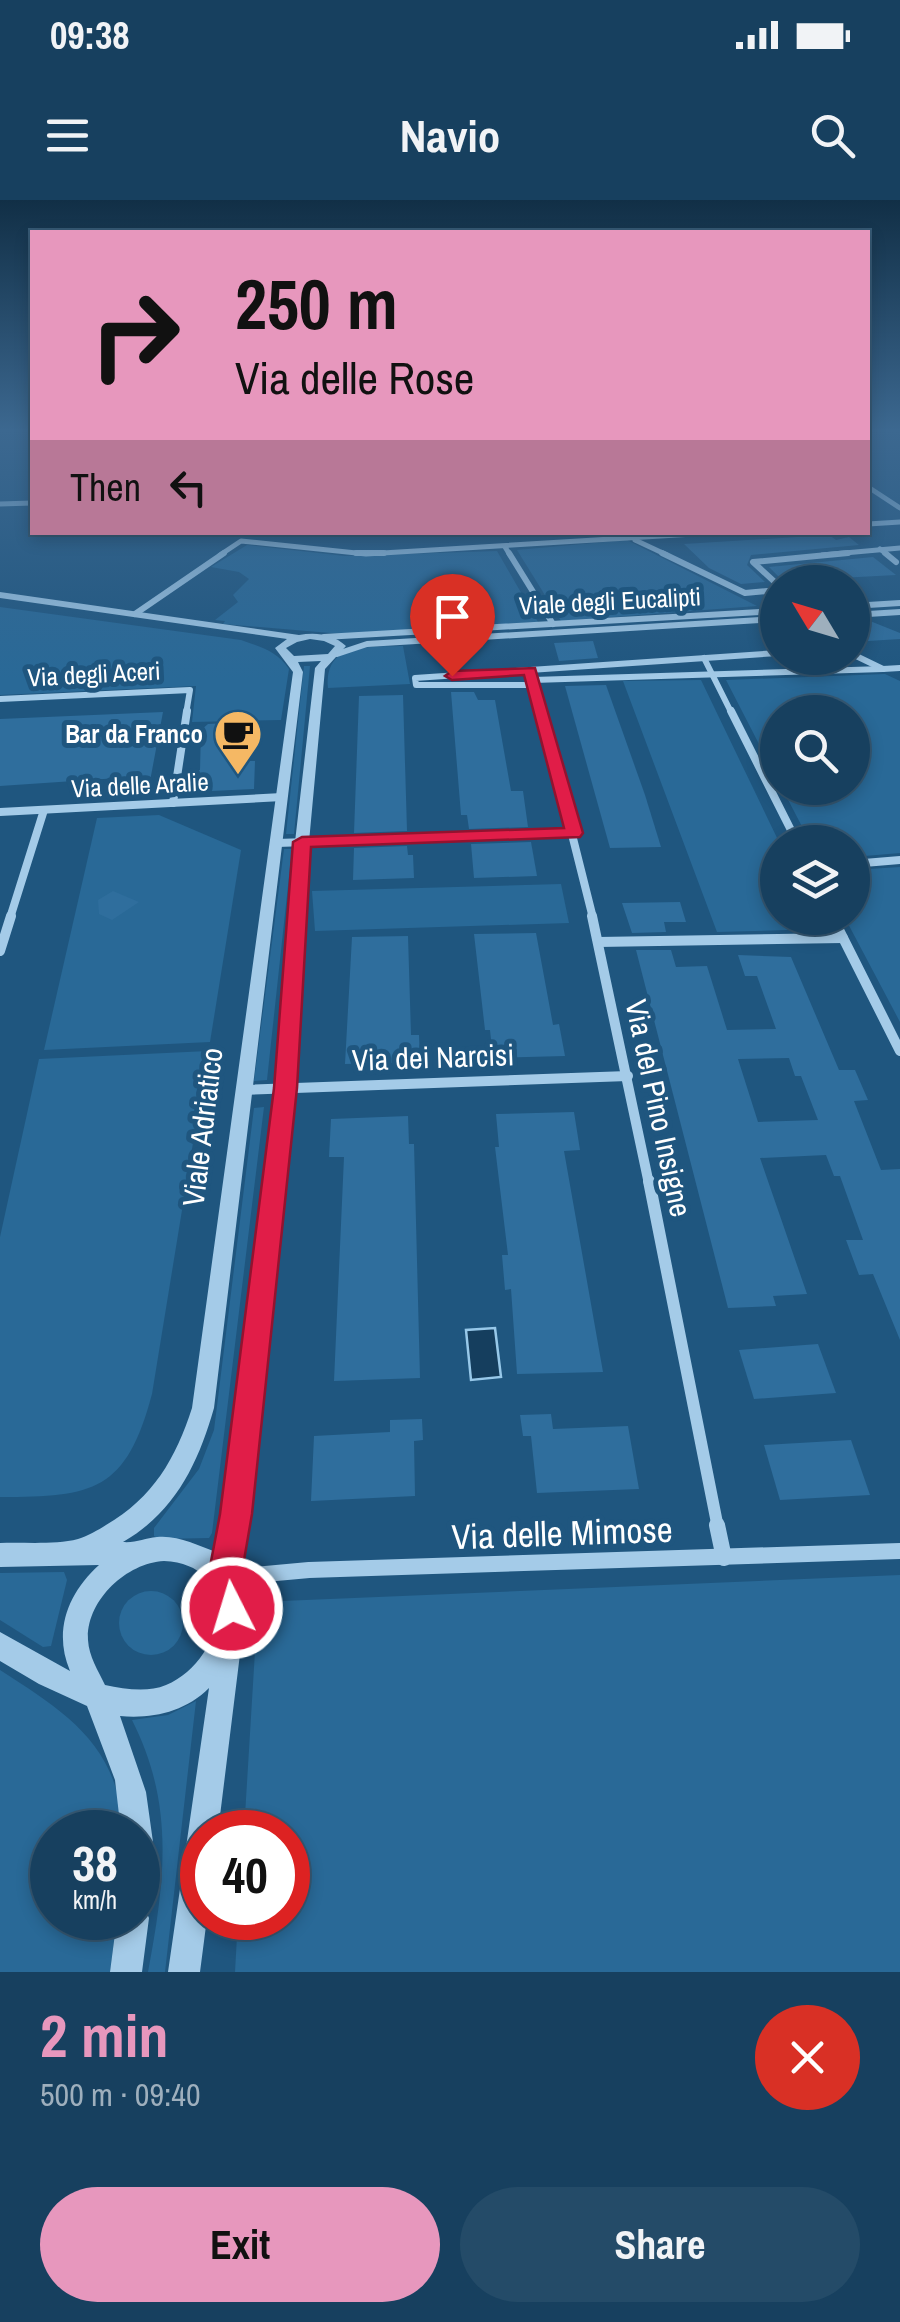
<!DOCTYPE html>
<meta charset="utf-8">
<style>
body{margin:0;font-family:"Archivo Narrow",sans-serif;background:#244b68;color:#f1f3f6;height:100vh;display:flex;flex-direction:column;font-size:38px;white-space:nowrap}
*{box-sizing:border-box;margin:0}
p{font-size:32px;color:#9eafbd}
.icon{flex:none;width:55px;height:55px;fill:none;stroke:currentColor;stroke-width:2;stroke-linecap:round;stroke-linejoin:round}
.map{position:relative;height:1772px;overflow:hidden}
.details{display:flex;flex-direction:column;background:#17405f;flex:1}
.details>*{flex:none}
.top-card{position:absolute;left:30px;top:30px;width:840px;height:305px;border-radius:0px;box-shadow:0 5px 15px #0003,0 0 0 2px #365974;background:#e797bd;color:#111;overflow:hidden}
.needle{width:65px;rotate:308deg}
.buttons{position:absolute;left:760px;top:365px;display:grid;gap:20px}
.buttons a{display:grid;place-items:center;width:110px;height:110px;border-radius:50%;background:#17405f;box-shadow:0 5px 15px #0003,0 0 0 2px #365974;font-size:50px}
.speed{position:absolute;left:30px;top:1610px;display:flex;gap:20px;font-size:50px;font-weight:700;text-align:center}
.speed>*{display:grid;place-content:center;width:130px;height:130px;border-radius:50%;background:#17405f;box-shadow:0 5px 15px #0003,0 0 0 2px #365974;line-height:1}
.speed small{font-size:25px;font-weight:400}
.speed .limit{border:15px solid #d22;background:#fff;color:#111}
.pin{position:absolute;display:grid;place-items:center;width:85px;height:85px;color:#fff;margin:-102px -42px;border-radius:50% 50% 50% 0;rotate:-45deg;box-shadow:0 0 10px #0007}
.pin .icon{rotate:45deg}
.me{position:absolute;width:110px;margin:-55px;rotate:355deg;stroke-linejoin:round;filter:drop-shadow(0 0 8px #0008)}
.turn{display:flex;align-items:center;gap:35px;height:210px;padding:0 40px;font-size:45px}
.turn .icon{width:130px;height:130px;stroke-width:2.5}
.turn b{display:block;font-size:70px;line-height:85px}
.then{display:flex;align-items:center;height:95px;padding:0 40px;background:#0003;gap:20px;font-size:38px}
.round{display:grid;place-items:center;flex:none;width:105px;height:105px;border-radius:52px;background:#244b68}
.summary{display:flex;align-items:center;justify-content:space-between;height:170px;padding:0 40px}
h1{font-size:60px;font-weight:800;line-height:75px;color:#e797bd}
.cta{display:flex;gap:20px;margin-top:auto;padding:20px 40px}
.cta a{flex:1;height:115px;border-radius:60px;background:#e797bd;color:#111;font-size:40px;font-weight:800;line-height:115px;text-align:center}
.cta a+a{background:#244b68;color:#f1f3f6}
.status{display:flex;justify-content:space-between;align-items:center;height:70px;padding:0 50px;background:#17405f;direction:ltr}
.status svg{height:28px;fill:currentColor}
header{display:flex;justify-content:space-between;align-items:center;height:130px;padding:0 40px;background:#17405f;font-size:45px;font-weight:800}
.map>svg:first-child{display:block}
.green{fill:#296997}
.water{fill:#153e5e;stroke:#97c8e9;stroke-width:2.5}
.building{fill:#2f6e9d;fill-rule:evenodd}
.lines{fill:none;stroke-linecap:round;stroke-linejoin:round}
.minor-far5{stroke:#a4cbe8;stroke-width:5}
.minor-far4{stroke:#a4cbe8;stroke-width:6}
.minor-far3{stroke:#a4cbe8;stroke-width:8}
.minor-far2{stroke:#a4cbe8;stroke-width:10}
.minor-far1{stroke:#a4cbe8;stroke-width:12}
.minor{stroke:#a4cbe8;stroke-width:16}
.tertiary{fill:#a4cbe8;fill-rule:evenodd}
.route{fill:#e11d48;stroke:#92132f;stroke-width:2.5}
.labels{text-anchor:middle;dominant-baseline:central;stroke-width:10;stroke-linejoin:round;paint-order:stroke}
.far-street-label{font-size:25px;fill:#fff;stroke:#1f567f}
.far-poi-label{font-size:25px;font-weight:bold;fill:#fff;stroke:#1f567f;text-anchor:end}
.street-label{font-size:30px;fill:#fff;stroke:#1f567f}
.near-street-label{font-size:35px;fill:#fff;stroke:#1f567f}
</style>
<div class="status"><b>09:38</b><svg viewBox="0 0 49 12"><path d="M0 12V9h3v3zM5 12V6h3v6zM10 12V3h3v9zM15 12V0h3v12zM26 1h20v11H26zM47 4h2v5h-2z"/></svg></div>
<header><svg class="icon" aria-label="menu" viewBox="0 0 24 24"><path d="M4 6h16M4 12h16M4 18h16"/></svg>Navio<svg class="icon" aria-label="search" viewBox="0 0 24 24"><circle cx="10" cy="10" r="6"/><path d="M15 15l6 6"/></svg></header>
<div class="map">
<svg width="900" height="1772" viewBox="0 0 900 1772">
<rect width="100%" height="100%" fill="#1f567f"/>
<g class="green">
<path d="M627,340L757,406L561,421L517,350Z"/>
<path d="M247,345L345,356L497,351L538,422L342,434L223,424L225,421L215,420L238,402L233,395L249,379L239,372L211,367Z"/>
<path d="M0,407L241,440C261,447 277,451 289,469L281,520L192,522L196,486L0,495Z"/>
<path d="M403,446L410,484L328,488C324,442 368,447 403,446Z"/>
<path d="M304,466H310L294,634H286Z"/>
<path d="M885,474L900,481V653L853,657L852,642H810L782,588H852V512H778L777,579L726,480Z"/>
<path d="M701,480L779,642L778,718H815L820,729L717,732L623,481Z"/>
<path d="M159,615L241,650L210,842L44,850L97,618Z"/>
<path d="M284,649H292L267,880L254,881Z"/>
<path d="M900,667V822L845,718H852L853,670Z"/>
<path d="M561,684L569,723L315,731L312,691Z"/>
<path d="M208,851L152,1194C126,1291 94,1297 0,1297V1037L39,859Z"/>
<path d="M264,907L212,1333L209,1338L159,1339L154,1336V1328L199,1269L214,1230L254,908Z"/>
<path d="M64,1372L67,1380L51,1446L43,1447L0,1420V1373Z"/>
<path d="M900,1375V1772H235L238,1718H288V1632H244L258,1402Z"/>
<circle cx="151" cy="1423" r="32"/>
<path d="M0,1470C65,1512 121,1546 122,1632H52V1718H117L110,1772H0Z"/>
<path d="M196,1501L165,1772H148C165,1681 175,1605 132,1520L168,1515Z"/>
</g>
<path class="water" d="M495,1128L501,1177L471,1180L466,1130Z"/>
<g class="building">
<path d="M829,335L836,340L849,337L859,345L751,355L747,365L765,382L741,384L709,368L684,344Z"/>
<path d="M873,357L896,375L783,381L769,367Z"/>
<path d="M870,421L900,433V439L852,442V422Z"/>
<path d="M593,441L598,458L559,461L554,443Z"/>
<path d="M606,485L645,595L661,647L610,648L565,486Z"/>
<path d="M451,492H474L478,500H495L511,591H523L528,627L469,629L467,615H461Z"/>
<path d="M403,495L407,631L354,633L359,496Z"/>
<path d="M163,512L147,597H132L133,577L0,586V519Z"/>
<path d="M250,522L248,561H255L254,589L189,592L191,570H200L201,530L208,524Z"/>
<path d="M531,642L537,676L474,678L471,644Z"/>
<path d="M407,646L408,655H413L414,678L353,680L354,648Z"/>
<path d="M113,691L139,702L112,720L99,714L98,700Z"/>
<path d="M680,702L686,722H664L666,732L632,733L622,703Z"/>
<path d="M536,733L553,825L559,824L565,856L493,858L490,830H485L474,734Z"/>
<path d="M408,736L411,835H419L420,862L345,864L352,737Z"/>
<path d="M636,750H671L676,767L707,766L727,830L776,829L757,776H745L738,755L791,757L839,870H855L868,900L854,901L881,970L900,969V1140L873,1074L859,1075L846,1040H863L840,976H834L826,955L760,958L807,1094L773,1096L776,1106L728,1108ZM789,858L795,876H801L818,920L758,922L738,859Z"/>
<path d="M574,912L580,950L564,951L603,1172L517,1174L511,1089L505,1090L502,1055H508L495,947H499L496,914Z"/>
<path d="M408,916L409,944H414L420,1178L334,1181L344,957H329L331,919Z"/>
<path d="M818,1144L836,1193L754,1199L739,1150Z"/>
<path d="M551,1214L553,1229L628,1226L639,1289L537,1293L531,1236H523L520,1215Z"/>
<path d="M422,1219L423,1240L414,1241L415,1296L311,1301L314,1236L390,1232V1220Z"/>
<path d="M851,1240L870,1295L780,1300L764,1245Z"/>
</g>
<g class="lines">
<g class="minor-far5">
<path d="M868,287L900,308"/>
<path d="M0,304L32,303"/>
<path d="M868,324L900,322"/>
<path d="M635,340L667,355"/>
<path d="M505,347L510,355"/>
<path d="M880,349L888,355"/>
<path d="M220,355L241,341L366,354L727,332"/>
<path d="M822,355L900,348"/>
</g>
<g class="minor-far4">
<path d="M356,353H384"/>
<path d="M509,353L553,424"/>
<path d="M662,353L745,393L778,390"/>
<path d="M885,353L896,362"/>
<path d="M778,385L753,362L848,353"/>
<path d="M852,406L900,403"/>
<path d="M135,414L224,353"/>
<path d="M852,415L900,412"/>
<path d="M324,437L778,411"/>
<path d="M337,454L367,444L778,419"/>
<path d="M852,454L883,469L900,468"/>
<path d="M704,458L732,514"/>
<path d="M530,471L542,514"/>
<path d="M533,480L883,469"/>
<path d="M534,485H416L415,478L778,453"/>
<path d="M0,499L190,490L186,514"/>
</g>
<g class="minor-far3">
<path d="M541,511L593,718"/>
<path d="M731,511L797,642"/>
<path d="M173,603L187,511"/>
<path d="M0,612L282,597"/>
<path d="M277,643L574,633"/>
<path d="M852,664L900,660"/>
<path d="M10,718L44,610"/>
</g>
<g class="minor-far2">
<path d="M592,716L649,984"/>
<path d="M833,718L900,851"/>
<path d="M598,742L843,738"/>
<path d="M0,751L11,716"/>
<path d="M241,890L628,876"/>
</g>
<path class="minor-far1" d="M649,981L718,1328"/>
<g class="minor">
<path d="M717,1325L724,1358"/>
<path d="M230,1388L254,1375L309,1370L900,1351"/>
</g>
<g class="tertiary">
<path d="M0,392L299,435C316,432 333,434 346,446L325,469L309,642L295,888L239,1372L245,1407L239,1439L241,1446L218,1632H202V1718H207L200,1772H168L209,1488C185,1512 152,1519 120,1516L146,1592L153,1642V1681L149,1692L138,1696V1632H121L115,1580L87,1506L39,1484L0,1461V1432L70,1471C53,1431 68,1393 99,1365L0,1367V1343C25,1342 55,1345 78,1339C88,1336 98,1330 106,1325C153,1298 176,1258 192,1208L293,472L275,448L287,439L0,398ZM310,439L324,441L335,446L328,454L294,456L286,448L297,442ZM321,461L315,468L295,642L277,888L216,1352C197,1345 178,1335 157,1337C145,1338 136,1343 123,1342C175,1312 198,1264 214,1208L303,472L298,462ZM164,1361C245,1365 224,1461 166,1485C147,1493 125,1489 105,1485C98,1470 89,1457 88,1440C86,1401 126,1363 164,1361Z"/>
<path d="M138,1704L144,1707L149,1718L142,1772H110L117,1718H138Z"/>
</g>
</g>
<linearGradient id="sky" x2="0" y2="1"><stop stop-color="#112f46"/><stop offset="0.48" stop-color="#3c6890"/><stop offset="1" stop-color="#3c6890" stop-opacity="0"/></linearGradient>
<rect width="900" height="480" fill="url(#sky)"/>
<path class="route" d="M535,468L583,633L580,637L311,647L297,888L252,1314L242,1372L249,1408L244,1420L232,1425L220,1420L209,1372L220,1314L274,888L293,642L302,637L564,628L524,475L452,480L445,476L452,471Z"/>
<defs>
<g id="cafe-pin" transform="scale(2.5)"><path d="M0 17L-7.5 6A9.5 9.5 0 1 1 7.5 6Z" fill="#f5b864" stroke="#1f567f"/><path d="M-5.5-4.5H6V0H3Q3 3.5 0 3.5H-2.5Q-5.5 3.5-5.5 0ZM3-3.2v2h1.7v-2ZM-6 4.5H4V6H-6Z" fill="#111"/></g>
</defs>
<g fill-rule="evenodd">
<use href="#cafe-pin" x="238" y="534"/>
</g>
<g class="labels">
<g class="far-street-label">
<text transform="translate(610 401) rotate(-3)">Viale degli Eucalipti</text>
<text transform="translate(94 474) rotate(-3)">Via degli Aceri</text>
<text transform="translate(140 585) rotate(-3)">Via delle Aralie</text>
</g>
<g class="far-poi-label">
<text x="203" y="534">Bar da Franco</text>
</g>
<g class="street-label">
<text transform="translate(433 857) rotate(-2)">Via dei Narcisi</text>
<text transform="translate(659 908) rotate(78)">Via del Pino Insigne</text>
<text transform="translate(202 927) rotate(-83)">Viale Adriatico</text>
</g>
<g class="near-street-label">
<text transform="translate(562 1333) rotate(-2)">Via delle Mimose</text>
</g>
</g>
</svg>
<div class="buttons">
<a><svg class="needle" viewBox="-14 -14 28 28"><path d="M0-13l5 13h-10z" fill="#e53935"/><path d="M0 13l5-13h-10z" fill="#9eafbd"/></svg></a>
<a><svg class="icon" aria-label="search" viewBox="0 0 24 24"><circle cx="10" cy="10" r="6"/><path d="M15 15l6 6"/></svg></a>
<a><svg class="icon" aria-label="layers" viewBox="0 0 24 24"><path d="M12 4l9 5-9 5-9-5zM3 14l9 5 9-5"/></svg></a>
</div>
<div class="speed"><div>38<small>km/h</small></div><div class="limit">40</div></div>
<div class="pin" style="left:452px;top:476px;background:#d93025"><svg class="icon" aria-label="arrive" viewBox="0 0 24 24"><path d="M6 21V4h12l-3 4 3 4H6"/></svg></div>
<svg class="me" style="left:232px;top:1408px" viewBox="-20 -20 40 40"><circle r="17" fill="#e11d48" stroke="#fff" stroke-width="3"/><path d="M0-11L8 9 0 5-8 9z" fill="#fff"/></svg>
<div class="top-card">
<div class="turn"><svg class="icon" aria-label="right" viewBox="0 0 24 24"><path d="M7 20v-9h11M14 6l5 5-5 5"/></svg><div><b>250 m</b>Via delle Rose</div></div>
<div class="then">Then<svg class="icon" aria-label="left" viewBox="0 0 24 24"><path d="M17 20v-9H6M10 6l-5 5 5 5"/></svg></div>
</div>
</div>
<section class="details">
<div class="summary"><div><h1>2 min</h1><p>500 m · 09:40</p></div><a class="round" style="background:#d93025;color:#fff"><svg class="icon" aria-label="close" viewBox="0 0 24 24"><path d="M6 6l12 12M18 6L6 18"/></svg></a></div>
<div class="cta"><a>Exit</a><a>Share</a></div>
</section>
